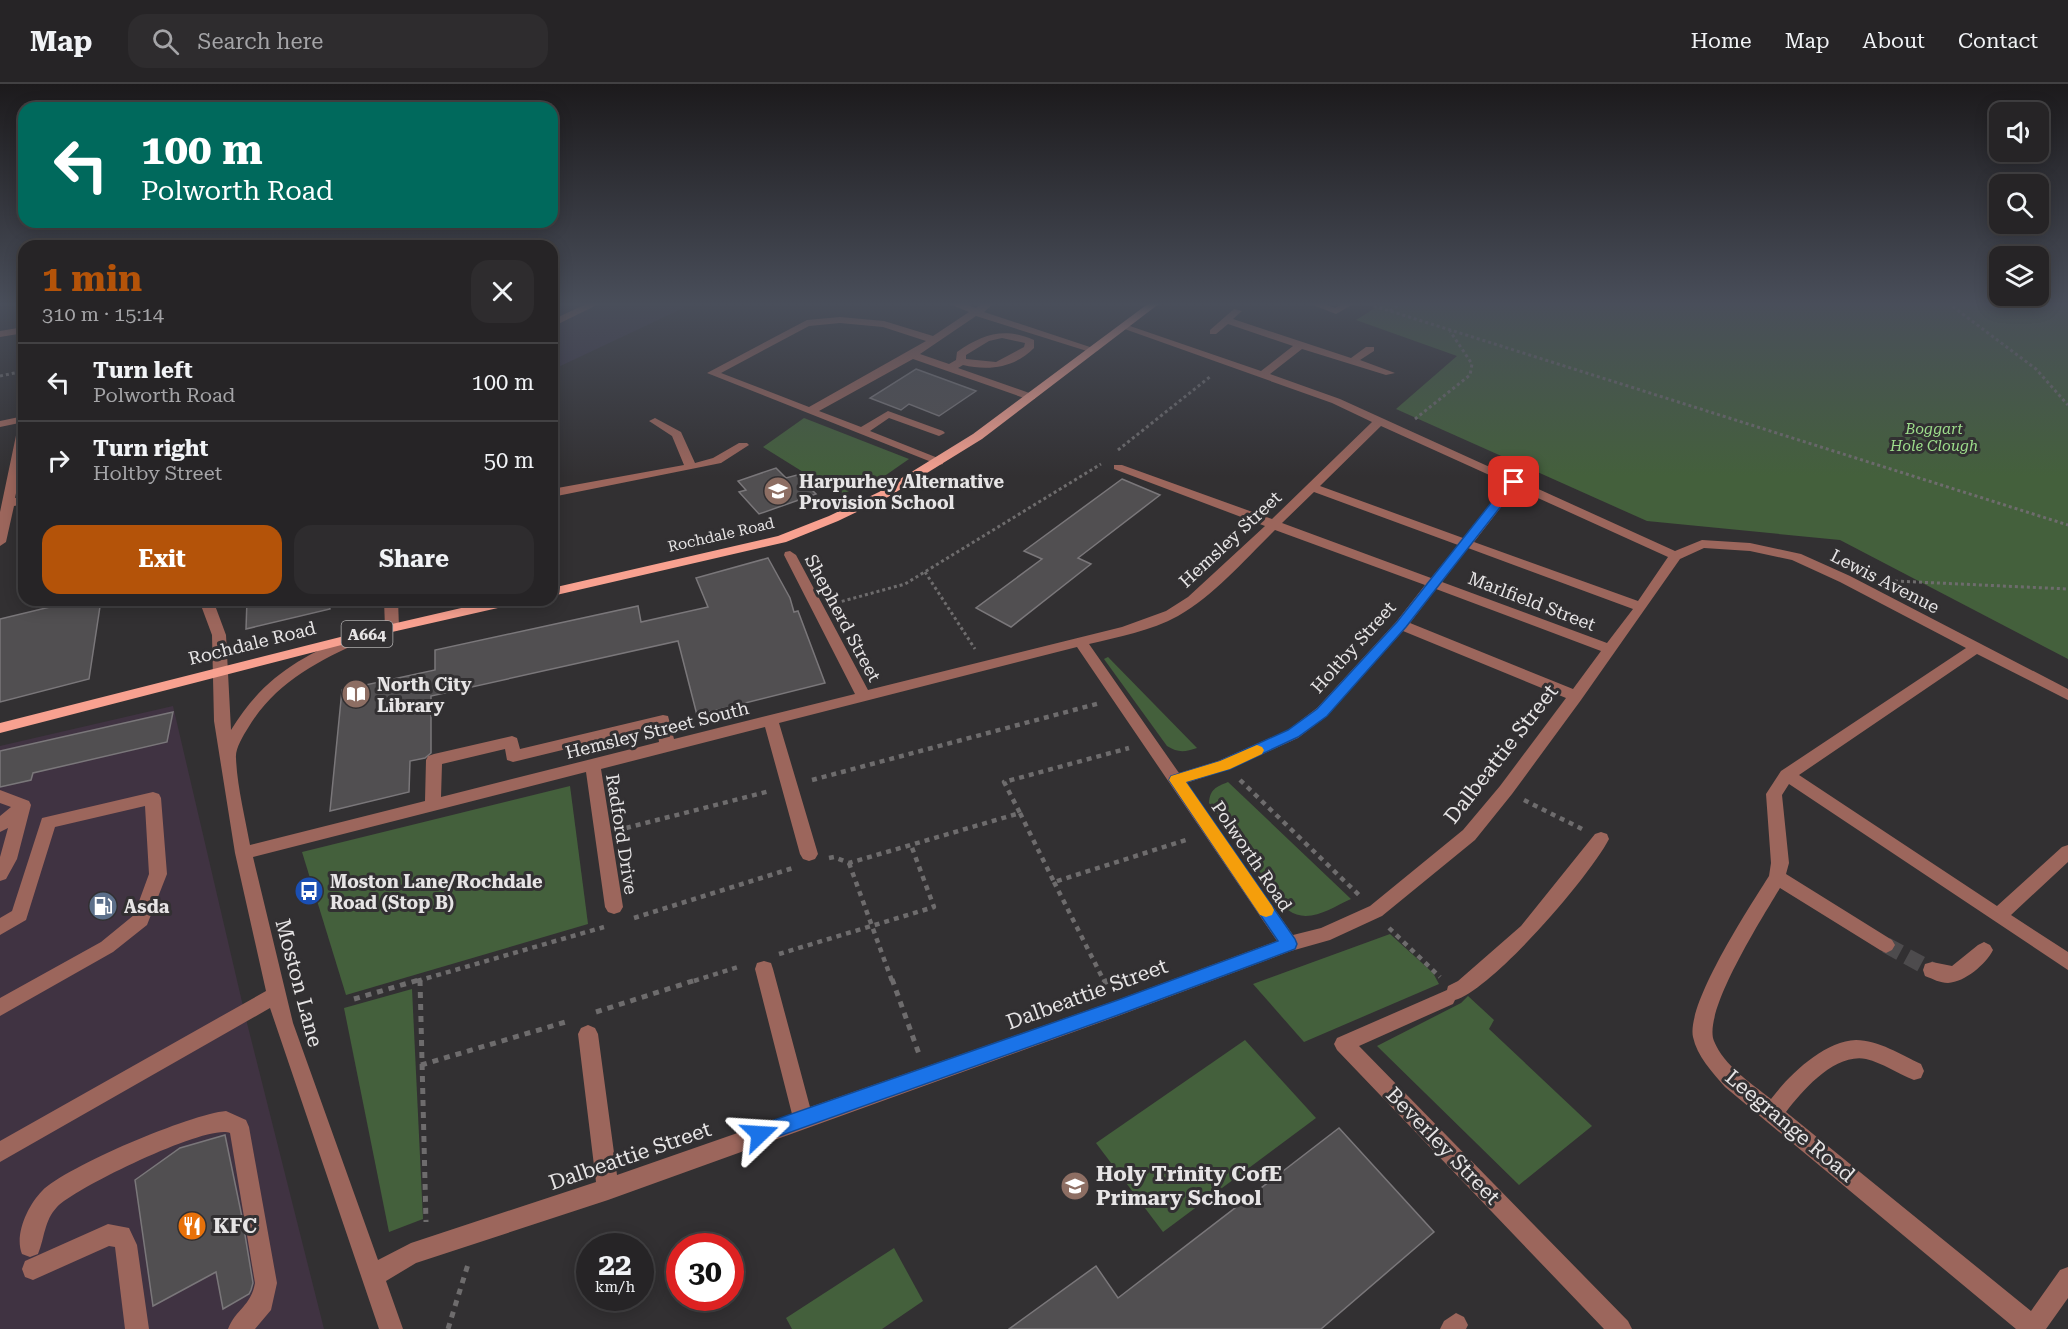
<!DOCTYPE html>
<meta charset="utf-8">
<style>
body{margin:0;font-family:"Roboto Serif",serif;background:#2e2c2e;color:#f1f3f6;height:100vh;display:flex;flex-direction:column;font-size:22px;white-space:nowrap}
*{box-sizing:border-box;margin:0}
p{font-size:20px;color:#a4a4a7}
.icon{flex:none;width:33px;height:33px;fill:none;stroke:currentColor;stroke-width:2;stroke-linecap:round;stroke-linejoin:round}
.map{position:relative;flex:1;overflow:hidden}
.drawer{position:absolute;left:18px;top:156px;width:540px;height:366px;display:flex;flex-direction:column;background:#262426;border-radius:18px;box-shadow:0 3px 15px #0003,0 0 0 2px #424143}
.drawer>*{flex:none}
.banner{position:absolute;left:18px;top:18px;width:540px;height:126px;border-radius:18px;box-shadow:0 3px 15px #0003,0 0 0 2px #424143;background:#00695c;color:#fff;overflow:hidden}
.controls{position:absolute;left:1989px;top:18px;display:grid;gap:12px}
.controls a{display:grid;place-items:center;width:60px;height:60px;border-radius:12px;background:#262426;box-shadow:0 3px 15px #0003,0 0 0 2px #424143;font-size:30px}
.speed{position:absolute;left:576px;top:1149px;display:flex;gap:12px;font-size:30px;font-weight:700;text-align:center}
.speed>*{display:grid;place-content:center;width:78px;height:78px;border-radius:50%;background:#262426;box-shadow:0 3px 15px #0003,0 0 0 2px #424143;line-height:1}
.speed small{font-size:15px;font-weight:400}
.speed .limit{border:9px solid #d22;background:#fff;color:#111}
.pin{position:absolute;display:grid;place-items:center;width:51px;height:51px;color:#fff;margin:-26px;border-radius:12px;box-shadow:0 3px 9px #0006}
.me{position:absolute;width:66px;margin:-33px;rotate:70deg;stroke-linejoin:round;filter:drop-shadow(0 0 4px #0008)}
.turn{display:flex;align-items:center;gap:21px;height:126px;padding:0 24px;font-size:27px}
.turn .icon{width:78px;height:78px;stroke-width:2.5}
.turn b{display:block;font-size:42px;line-height:51px}
.round{display:grid;place-items:center;flex:none;width:63px;height:63px;border-radius:18px;background:#2e2c2e}
.summary{display:flex;align-items:center;justify-content:space-between;height:102px;padding:0 24px}
h1{font-size:36px;font-weight:700;line-height:45px;color:#b45309}
.primary-button{display:flex;gap:12px;margin-top:auto;padding:12px 24px}
.primary-button a{flex:1;height:69px;border-radius:18px;background:#b45309;color:#fff;font-size:24px;font-weight:700;line-height:69px;text-align:center}
.primary-button a+a{background:#2e2c2e;color:#f1f3f6}
ul{padding:0;list-style:none}
li{display:flex;align-items:center;gap:18px;height:78px;padding:0 24px;border-top:2px solid #424143}
li div{flex:1}
li b{display:block;font-size:22px}
li em{font-style:normal}
header{display:flex;align-items:center;gap:36px;box-sizing:border-box;height:84px;padding:0 30px;background:#262426;border-bottom:2px solid #424143}
header strong{font-size:28px}
nav{display:flex;gap:33px;margin-inline-start:auto;font-size:21px}
.search{width:420px;height:54px;background:#2e2c2e;display:flex;align-items:center;gap:15px;box-sizing:border-box;padding:0 21px;border-radius:18px;color:#a4a4a7;font-size:22px}
.map>svg:first-child{display:block}
.commercial{fill:#403342}
.industrial{fill:#3b3546}
.green{fill:#44603c}
.building{fill:#514f51;stroke:#7a777a;stroke-width:1.5}
.lines{fill:none;stroke-linecap:round;stroke-linejoin:round}
.minor-tunnel{stroke:#4d4b4d;stroke-width:16;stroke-dasharray:16 8;stroke-linecap:butt}
.path-far2{stroke:#6e6c6d;stroke-width:3;stroke-dasharray:3 3;stroke-linecap:butt}
.path-far1{stroke:#6e6c6d;stroke-width:4.5;stroke-dasharray:5 5;stroke-linecap:butt}
.path{stroke:#6e6c6d;stroke-width:5;stroke-dasharray:6 6;stroke-linecap:butt}
.minor{fill:#9c665c;fill-rule:evenodd}
.major{fill:#f8a190;fill-rule:evenodd}
.route{fill:#1a73e8;stroke:#114b97;stroke-width:1.5}
.slow{fill:#f59e0b}
.labels{text-anchor:middle;dominant-baseline:central;stroke-width:6;stroke-linejoin:round;paint-order:stroke}
.far-park-label{font-size:15px;font-style:italic;fill:#9ddd8b;stroke:#323032}
.far-street-label{font-size:15px;fill:#e6e4e5;stroke:#323032}
.shield{fill:#323032;stroke:#b0aeaf;stroke-width:1.5}
.shield-label{font-size:16px;font-weight:bold;fill:#e6e4e5}
.poi-label{font-size:18px;font-weight:bold;fill:#e6e4e5;stroke:#323032;text-anchor:start}
.street-label{font-size:18px;fill:#e6e4e5;stroke:#323032}
.near-street-label{font-size:21px;fill:#e6e4e5;stroke:#323032}
.near-poi-label{font-size:21px;font-weight:bold;fill:#e6e4e5;stroke:#323032;text-anchor:start}
</style>
<header>
<strong>Map</strong>
<div class="search"><svg class="icon" aria-label="search" viewBox="0 0 24 24"><circle cx="10" cy="10" r="6"/><path d="M15 15l6 6"/></svg>Search here</div>
<nav><a>Home</a><a>Map</a><a>About</a><a>Contact</a></nav>
</header>
<div class="map">
<svg width="2068" height="1245" viewBox="0 0 2068 1245">
<rect width="100%" height="100%" fill="#323032"/>
<path class="commercial" d="M173,622L246,935L324,1245H0V662Z"/>
<path class="industrial" d="M552,219H694L552,286Z"/>
<g class="green">
<path d="M1383,219H2068V575L1840,456L1647,437L1396,325L1457,272L1356,236Z"/>
<path d="M804,334L909,375L886,391L840,411L763,363Z"/>
<path d="M1108,573L1197,664C1185,668 1178,669 1167,662L1104,575Z"/>
<path d="M1228,698L1351,815C1331,824 1308,841 1288,826L1209,719C1210,705 1216,703 1228,698Z"/>
<path d="M570,702L588,840L346,911L302,768Z"/>
<path d="M1390,850L1433,889L1439,900L1304,958L1253,900Z"/>
<path d="M412,905L423,1135L389,1148L344,924Z"/>
<path d="M1468,912L1494,936L1489,945L1592,1042L1519,1101L1377,962L1461,919Z"/>
<path d="M1245,956L1316,1034L1163,1148L1096,1059Z"/>
<path d="M894,1164L923,1217L882,1245H792L786,1234Z"/>
</g>
<g class="building">
<path d="M916,285L976,307L939,332L909,320L901,326L870,314Z"/>
<path d="M776,384L786,394L797,391L816,410L759,430L739,408L746,406L738,397Z"/>
<path d="M1122,395L1160,411L1078,474L1091,480L1011,543L976,524L1042,475L1024,467Z"/>
<path d="M768,474L790,514L794,528L798,527L825,599L697,631L678,557L431,612V669L425,674L410,677L409,708L330,727L342,606L435,586V566L638,522L641,538L708,523L696,494Z"/>
<path d="M79,516H101L89,595L0,618V535Z"/>
<path d="M247,516H328L330,525L246,545Z"/>
<path d="M173,628L167,658L33,689L31,696L0,703V667Z"/>
<path d="M1339,1044L1434,1148L1321,1245H1009L1096,1182L1118,1214Z"/>
<path d="M225,1051L242,1133L253,1199L251,1206L249,1210L223,1225L216,1188L153,1222L135,1096L180,1064Z"/>
</g>
<g class="lines">
<path class="minor-tunnel" d="M1886,861L1932,886"/>
<g class="path-far2">
<path d="M1948,219L2036,285L2068,321"/>
<path d="M1368,220L2068,441"/>
<path d="M1390,227L1401,219"/>
<path d="M0,292L24,287"/>
<path d="M1415,335L1470,291L1472,280L1450,247"/>
<path d="M1118,366L1211,292"/>
<path d="M925,488L975,565"/>
<path d="M1895,497L2068,505"/>
<path d="M836,519L905,500L1101,380"/>
</g>
<g class="path-far1">
<path d="M812,696L1100,619"/>
<path d="M1240,696L1360,812"/>
<path d="M1524,716L1582,745"/>
<path d="M1020,729L1054,798L1189,755"/>
<path d="M626,744L770,707"/>
<path d="M829,774L834,773L849,779L1020,729L1004,698L1129,664"/>
<path d="M849,779L892,897"/>
<path d="M1054,798L1104,897"/>
<path d="M634,834L793,784"/>
<path d="M1389,844L1440,893"/>
<path d="M779,870L934,823L911,761"/>
<path d="M417,897L604,843"/>
<path d="M694,897L741,882"/>
</g>
<g class="path">
<path d="M892,895L919,970"/>
<path d="M1104,895L1108,904"/>
<path d="M420,896L426,1138"/>
<path d="M354,915L422,895"/>
<path d="M596,928L699,895"/>
<path d="M421,981L569,937"/>
<path d="M448,1245L469,1177"/>
</g>
<g class="minor">
<path d="M588,219H601L552,243V236Z"/>
<path d="M947,219H962L976,224L982,219H994L984,228L1099,266L1090,268L976,232L920,270L949,280L956,276L957,268C983,250 1004,243 1034,256V264C1014,284 989,287 963,281L958,284L1035,311V315H1027L913,275L819,327L861,343L888,327L943,347L945,349L939,352L889,334L870,347L943,376V380L939,381L707,289L807,236L840,233L884,237L933,252L969,228ZM840,239L883,243L926,257L809,323L721,289L809,242ZM1002,254L1025,259L1024,263L996,278L966,275V271L989,257Z"/>
<path d="M1308,219H1323L1335,224L1343,219H1355L1336,230Z"/>
<path d="M1234,225L1242,227L1233,235L1351,274L1366,263H1374V267L1360,276L1395,289L1386,291L1302,265L1270,290L1340,315L1675,467L1702,456L1750,459L1801,470L1850,492L2068,605V616L1977,570L1799,691L1997,822L2062,763L2068,761V778L2011,831L2068,868V886L1789,700L1782,711L1789,779L1786,790L1892,856L1895,861L1892,866L1886,869L1880,866L1780,804C1764,831 1702,928 1714,957C1724,982 1751,999 1771,1015C1789,991 1824,957 1856,956C1878,956 1902,971 1921,980L1924,987L1921,994L1914,996C1898,990 1883,979 1866,975C1835,969 1803,1006 1786,1028L2031,1227L2060,1186L2068,1183V1214L2046,1245H2016L1725,1003C1712,988 1697,972 1693,953C1686,920 1750,822 1769,792L1771,779L1766,710L1781,687L1966,564L1840,498L1792,476L1750,467L1704,464L1680,475L1581,616L1512,710L1475,756L1382,832L1330,856L1291,867L1118,932L608,1116L416,1179L386,1197L403,1245H379L270,924L0,1078V1057L266,907L235,769L214,637L212,551L199,516H213L226,551L231,646C262,595 299,573 353,551L358,549L365,554L363,557C317,577 274,600 248,644C243,652 235,665 236,674C237,702 245,733 250,761L425,717L426,676L428,672L434,670L512,652L517,654L520,665L663,631L668,632L674,655L855,610L784,471L785,468L790,467L796,471L868,606L1122,543L1166,527L1188,513L1265,442L1114,385V381H1122L1272,435L1372,338L1332,319L1119,243L1127,241L1261,287L1293,262L1228,240L1216,250H1210V246ZM1381,342L1507,399L1463,454L1320,402ZM1516,404L1668,473L1638,517L1474,458ZM1314,408L1458,461L1431,494L1282,439ZM1275,446L1425,501L1396,538L1317,624L1288,646L1218,677L1179,689L1089,560C1118,553 1151,547 1178,532C1215,511 1245,475 1275,446ZM1468,464L1633,525L1607,559L1442,498ZM1436,505L1601,567L1573,605L1410,539ZM1403,547L1566,614L1500,702L1463,746L1370,822L1321,844L1293,851L1186,699L1230,685L1298,654L1327,632ZM1077,563L1277,857L1117,916L810,1023L773,885L771,879L764,877L757,879L755,885L792,1030L617,1091L598,950L595,944L588,941L581,944L578,950L596,1098L411,1159L378,1176L293,939L253,773L586,688L605,823L608,828L614,830L620,828L623,823L601,685L765,643L800,770L803,775L809,777L815,775L818,770L779,639ZM657,643L659,658L441,713L442,680L505,665L507,676L513,678Z"/>
<path d="M24,243V249L0,253V247Z"/>
<path d="M24,332V338L0,343V337Z"/>
<path d="M655,334L681,348L695,379L713,374L739,359H747L749,361L721,379L552,413V405L684,381L672,352L649,337Z"/>
<path d="M24,339V370L15,414L24,412V420L14,422L6,458L0,462V428L18,342Z"/>
<path d="M384,516H398L399,544L397,547H387L385,544Z"/>
<path d="M0,706L29,717L31,721L17,775L6,795L0,797V773L8,744L0,748V732L11,723L0,719Z"/>
<path d="M153,708L159,710L161,714L167,790L147,841L113,868L0,932V914L101,858L134,831L149,790L145,722L55,743L26,836L0,851V834L12,827L42,734Z"/>
<path d="M1601,748L1607,750L1609,755C1590,792 1493,905 1455,916L1453,920L1359,962L1628,1237L1632,1245H1604L1337,966L1334,960L1337,954L1447,906L1448,902L1458,897L1521,842L1595,750Z"/>
<path d="M1984,858L1990,861L1993,866C1986,880 1965,898 1948,899C1940,899 1933,895 1925,892L1923,886L1925,880L1932,878L1952,882L1978,861Z"/>
<path d="M226,1027L246,1036L249,1043L277,1199L271,1226L255,1245H228C236,1225 251,1222 255,1199L230,1049C208,1039 75,1104 57,1123C44,1137 45,1153 38,1170L30,1173L22,1170C14,1151 28,1121 42,1107C67,1082 191,1030 226,1027Z"/>
<path d="M108,1140L129,1144L137,1161L149,1245H125L115,1163L109,1162L33,1196L25,1193L22,1185L25,1177Z"/>
<path d="M1456,1229L1464,1233L1468,1241L1466,1245H1440L1444,1237Z"/>
</g>
<g class="major">
<path d="M1149,219H1160L982,355L888,413L838,437L786,458L552,512V504L778,452L829,432L879,408L973,350Z"/>
<path d="M496,516H522L515,520L392,548L0,649V639L392,540Z"/>
</g>
</g>
<linearGradient id="sky" x2="0" y2="1"><stop stop-color="#1c1a1c"/><stop offset="0.56" stop-color="#494e5a"/><stop offset="1" stop-color="#494e5a" stop-opacity="0"/></linearGradient>
<rect width="2068" height="393" fill="url(#sky)"/>
<path class="route" d="M1510,395H1518L1520,398L1406,543L1327,632L1298,653L1230,685L1186,698L1295,855L1297,860L1295,865L1118,931L760,1059L753,1056L751,1050L753,1044L760,1041L1118,916L1278,857L1169,696L1171,692L1220,677L1288,646L1317,625L1397,538Z"/>
<path class="slow" d="M1257,661L1262,663L1264,666L1262,670L1230,685L1186,698L1272,822L1274,826L1272,831L1266,833L1260,831L1169,696L1171,692L1220,677Z"/>
<defs>
<g id="school-disc" transform="scale(1.5)"><circle r="9.5" fill="#8d6e63" stroke="#323032"/><path d="M0-5L7-2L0 1L-7-2ZM-4 1L0 2.5L4 1V4Q0 6-4 4Z" fill="#fff"/></g>
<g id="library-disc" transform="scale(1.5)"><circle r="9.5" fill="#8d6e63" stroke="#323032"/><path d="M-6-4Q-3-5.5-.7-3.5V5Q-3 3-6 4ZM6-4Q3-5.5 .7-3.5V5Q3 3 6 4Z" fill="#fff"/></g>
<g id="bus-disc" transform="scale(1.5)"><circle r="9.5" fill="#1a4fb4" stroke="#323032"/><path d="M-5-6H5V4H4V6H2V4H-2V6H-4V4H-5ZM-3.5-4V0h7V-4ZM-3.5 1.2v1.5H-2V1.2ZM2 1.2v1.5H3.5V1.2Z" fill="#fff"/></g>
<g id="fuel-disc" transform="scale(1.5)"><circle r="9.5" fill="#5c6f8a" stroke="#323032"/><path d="M-5.5-6h7V0h2V4h1.3V-2.5L3-4.5l.8-.8L6-3V5H2.5V1h-1V6h-7ZM-4.2-4.7v3.2H.2V-4.7Z" fill="#fff"/></g>
<g id="restaurant-disc" transform="scale(1.5)"><circle r="9.5" fill="#e8710a" stroke="#323032"/><path d="M-5-6h1v4h1v-4h1v4h1v-4h1v5L-1.5 .5V6h-2V.5L-5-1ZM5-6V6H3V1.5H1.5Q1.5-4 5-6Z" fill="#fff"/></g>
</defs>
<g fill-rule="evenodd">
<use href="#school-disc" x="778" y="407"/>
<use href="#library-disc" x="356" y="610"/>
<use href="#bus-disc" x="309" y="807"/>
<use href="#fuel-disc" x="103" y="822"/>
<use href="#school-disc" x="1075" y="1102"/>
<use href="#restaurant-disc" x="192" y="1142"/>
</g>
<g class="labels">
<g class="far-park-label">
<text x="1934" y="345">Boggart<tspan x="1934" dy="17">Hole Clough</tspan></text>
</g>
<g class="far-street-label">
<text transform="translate(721 451) rotate(-13)">Rochdale Road</text>
</g>
<rect class="shield" x="341.5" y="537" width="51" height="26" rx="4.5"/>
<g class="shield-label">
<text x="367" y="550">A664</text>
</g>
<g class="poi-label">
<text x="799" y="397">Harpurhey Alternative<tspan x="799" dy="21">Provision School</tspan></text>
<text x="377" y="600">North City<tspan x="377" dy="21">Library</tspan></text>
<text x="330" y="797">Moston Lane/Rochdale<tspan x="330" dy="21">Road (Stop B)</tspan></text>
<text x="124" y="822">Asda</text>
</g>
<g class="street-label">
<text transform="translate(1230 455) rotate(-43)">Hemsley Street</text>
<text transform="translate(1885 497) rotate(27)">Lewis Avenue</text>
<text transform="translate(1532 517) rotate(21)">Marlfield Street</text>
<text transform="translate(843 534) rotate(62)">Shepherd Street</text>
<text transform="translate(252 559) rotate(-14)">Rochdale Road</text>
<text transform="translate(1353 563) rotate(-48)">Holtby Street</text>
<text transform="translate(657 646) rotate(-14)">Hemsley Street South</text>
<text transform="translate(622 750) rotate(81)">Radford Drive</text>
<text transform="translate(1252 772) rotate(56)">Polworth Road</text>
</g>
<g class="near-street-label">
<text transform="translate(1501 670) rotate(-52)">Dalbeattie Street</text>
<text transform="translate(299 899) rotate(75)">Moston Lane</text>
<text transform="translate(1087 910) rotate(-20)">Dalbeattie Street</text>
<text transform="translate(1790 1042) rotate(40)">Leegrange Road</text>
<text transform="translate(1443 1062) rotate(46)">Beverley Street</text>
<text transform="translate(630 1072) rotate(-19)">Dalbeattie Street</text>
</g>
<g class="near-poi-label">
<text x="1096" y="1090">Holy Trinity CofE<tspan x="1096" dy="24">Primary School</tspan></text>
<text x="213" y="1142">KFC</text>
</g>
</g>
</svg>
<div class="controls">
<a><svg class="icon" aria-label="sound" viewBox="0 0 24 24"><path d="M4 9h4l5-4v14l-5-4H4zM17 9q2 3 0 6"/></svg></a>
<a><svg class="icon" aria-label="search" viewBox="0 0 24 24"><circle cx="10" cy="10" r="6"/><path d="M15 15l6 6"/></svg></a>
<a><svg class="icon" aria-label="layers" viewBox="0 0 24 24"><path d="M12 4l9 5-9 5-9-5zM3 14l9 5 9-5"/></svg></a>
</div>
<div class="speed"><div>22<small>km/h</small></div><div class="limit">30</div></div>
<div class="pin" style="left:1514px;top:398px;background:#d93025"><svg class="icon" aria-label="arrive" viewBox="0 0 24 24"><path d="M6 21V4h12l-3 4 3 4H6"/></svg></div>
<svg class="me" style="left:760px;top:1050px" viewBox="-20 -20 40 40"><path d="M0-17L14 15 0 8-14 15z" fill="#1a73e8" stroke="#fff" stroke-width="4"/></svg>
<div class="banner">
<div class="turn"><svg class="icon" aria-label="left" viewBox="0 0 24 24"><path d="M17 20v-9H6M10 6l-5 5 5 5"/></svg><div><b>100 m</b>Polworth Road</div></div>
</div>
<section class="drawer">
<div class="summary"><div><h1>1 min</h1><p>310 m · 15:14</p></div><a class="round"><svg class="icon" aria-label="close" viewBox="0 0 24 24"><path d="M6 6l12 12M18 6L6 18"/></svg></a></div>
<ul>
<li><svg class="icon" aria-label="left" viewBox="0 0 24 24"><path d="M17 20v-9H6M10 6l-5 5 5 5"/></svg><div><b>Turn left</b><p>Polworth Road</p></div><em>100 m</em></li>
<li><svg class="icon" aria-label="right" viewBox="0 0 24 24"><path d="M7 20v-9h11M14 6l5 5-5 5"/></svg><div><b>Turn right</b><p>Holtby Street</p></div><em>50 m</em></li>
</ul>
<div class="primary-button"><a>Exit</a><a>Share</a></div>
</section>
</div>
